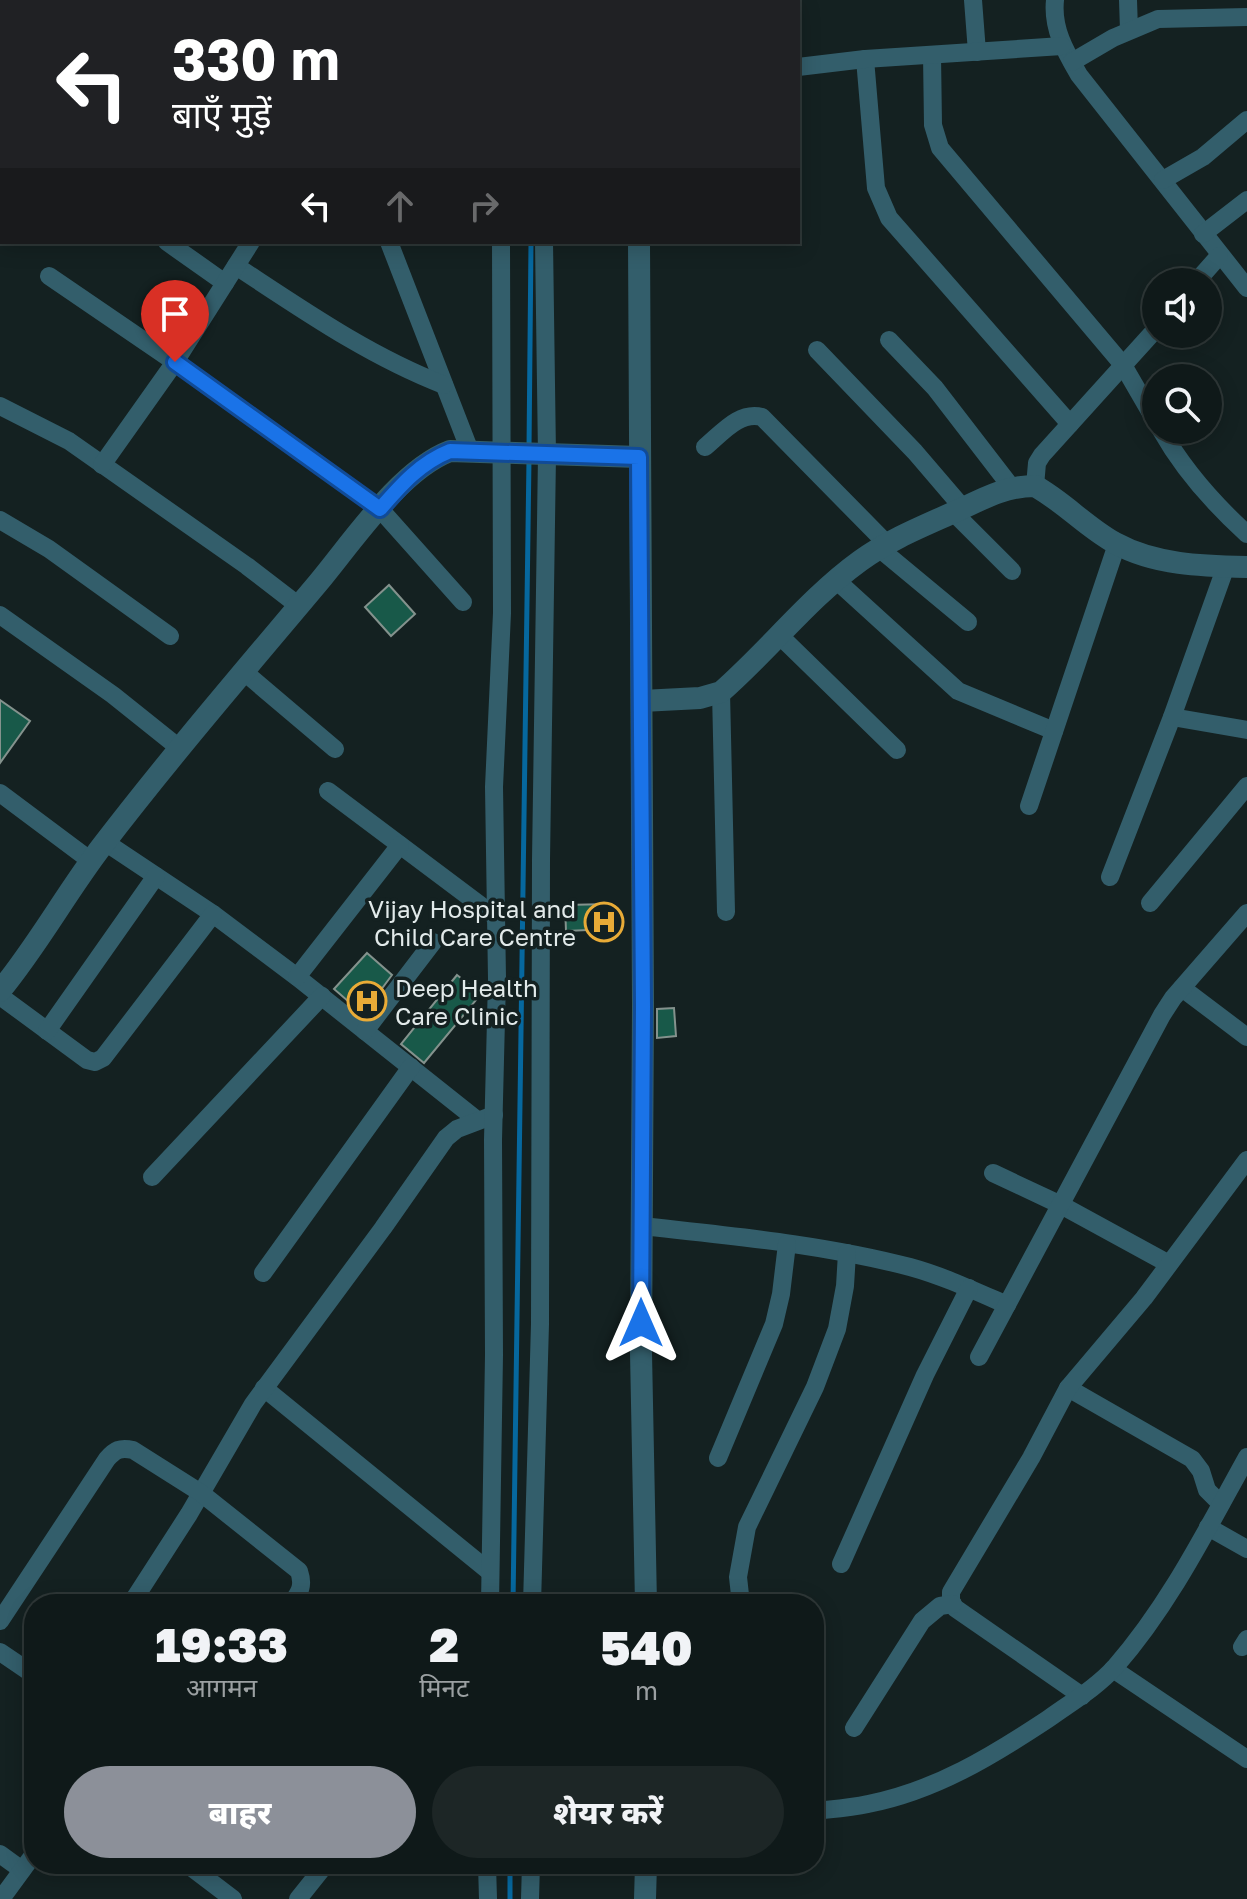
<!DOCTYPE html>
<html lang="hi">
<meta charset="utf-8">
<style>
body{margin:0;font-family:"Golos Text","Noto Sans Devanagari",sans-serif;background:#1d2626;color:#f1f3f6;height:100vh;display:flex;flex-direction:column;font-size:30px;white-space:nowrap}
*{box-sizing:border-box;margin:0}
p{font-size:26px;color:#9ba0a2}
.icon{flex:none;width:44px;height:44px;fill:none;stroke:currentColor;stroke-width:2;stroke-linecap:round;stroke-linejoin:round}
.map{position:relative;flex:1;overflow:hidden}
.sheet{position:absolute;left:24px;top:1594px;width:800px;height:280px;display:flex;flex-direction:column;background:#0f1919;border-radius:32px;box-shadow:0 4px 20px #0003,0 0 0 2px #2f3838}
.sheet>*{flex:none}
.hud{position:absolute;left:0px;top:0px;width:800px;height:244px;box-shadow:0 4px 20px #0003,0 0 0 2px #2f3838;background:#202124;color:#fff;overflow:hidden}
.controls{position:absolute;left:1142px;top:268px;display:grid;gap:16px}
.controls a{display:grid;place-items:center;width:80px;height:80px;border-radius:50%;background:#0f1919;box-shadow:0 4px 20px #0003,0 0 0 2px #2f3838;font-size:40px}
.pin{position:absolute;display:grid;place-items:center;width:68px;height:68px;color:#fff;margin:-82px -34px;border-radius:50% 50% 50% 0;rotate:-45deg;box-shadow:0 0 8px #0007}
.pin .icon{rotate:45deg}
.me{position:absolute;width:88px;margin:-44px;rotate:0deg;stroke-linejoin:round;filter:drop-shadow(0 0 6px #0008)}
.turn{display:flex;align-items:center;gap:28px;height:168px;padding:0 40px;font-size:36px}
.turn .icon{width:104px;height:104px;stroke-width:2.5}
.turn b{display:block;font-size:56px;line-height:68px}
.lanes{display:flex;align-items:center;height:76px;padding:0 40px;background:#0003;justify-content:center;gap:40px;direction:ltr}
.lanes .off{opacity:.35}
.eta{display:flex;justify-content:space-evenly;align-items:center;height:136px;text-align:center}
.eta b{font-size:48px;font-weight:800;line-height:56px}
.cta{display:flex;gap:16px;margin-top:auto;padding:16px 40px}
.cta a{flex:1;height:92px;border-radius:48px;background:#8c9099;color:#fff;font-size:32px;font-weight:800;line-height:92px;text-align:center}
.cta a+a{background:#1d2626;color:#f1f3f6}
.map>svg:first-child{display:block}
.lines{fill:none;stroke-linecap:round;stroke-linejoin:round}
.stream{stroke:#06689f;stroke-width:5}
.building{fill:#185949;stroke:#84928d;stroke-width:2}
.minor{stroke:#335e6b;stroke-width:18}
.tertiary{stroke:#335e6b;stroke-width:22}
.route-casing{stroke:#114b97;stroke-width:20}
.route{stroke:#1a73e8;stroke-width:14}
.labels{text-anchor:middle;dominant-baseline:central;stroke-width:7;stroke-linejoin:round;paint-order:stroke}
.poi-label{font-size:24px;fill:#e2eaea;stroke:#142121;text-anchor:end}
</style>
<div class="map">
<svg width="1247" height="1899" viewBox="0 0 1247 1899">
<rect width="100%" height="100%" fill="#142121"/>
<g class="lines">
<g class="stream">
<path d="M533,2V0"/>
<path d="M529,449L531,242"/>
<path d="M513,1604L529,459"/>
<path d="M510,1899V1864"/>
</g>
</g>
<g class="building">
<path d="M389,585L415,614L391,636L365,607Z"/>
<path d="M0,700L30,721L0,763Z"/>
<path d="M609,904L610,929L566,931L565,905Z"/>
<path d="M367,953L392,975L363,1014L334,989Z"/>
<path d="M457,975L481,994L424,1063L401,1044Z"/>
<path d="M674,1008L676,1036L657,1038V1009Z"/>
</g>
<g class="lines">
<g class="minor">
<path d="M281,0L282,2"/>
<path d="M353,0V2"/>
<path d="M723,0V2"/>
<path d="M973,0L977,52"/>
<path d="M1055,0C1052,28 1065,51 1079,75L1247,288"/>
<path d="M1128,0L1129,30"/>
<path d="M59,2L60,0"/>
<path d="M506,2V0"/>
<path d="M547,2V0"/>
<path d="M932,55L933,125L940,148L1123,365L1156,422"/>
<path d="M865,59L876,188L889,218L1070,424"/>
<path d="M1072,62L1113,38L1158,19L1247,17"/>
<path d="M798,67L865,59L1062,46"/>
<path d="M0,109L2,105"/>
<path d="M1163,180L1203,157L1247,120"/>
<path d="M0,229L2,225"/>
<path d="M1203,234L1247,200"/>
<path d="M167,242L225,283"/>
<path d="M389,242L470,451"/>
<path d="M236,266C303,310 369,356 444,385"/>
<path d="M49,276L175,362L380,509L463,602"/>
<path d="M1196,282L1219,256"/>
<path d="M889,340L935,388L1012,488"/>
<path d="M817,350L915,452L963,508"/>
<path d="M0,406L69,441L247,566L299,606"/>
<path d="M1161,430C1183,469 1214,504 1247,534"/>
<path d="M705,447C722,433 739,411 762,417L887,544"/>
<path d="M102,465L175,362L251,242"/>
<path d="M1035,486L1037,463L1042,455L1156,329"/>
<path d="M953,512L1012,571"/>
<path d="M0,520L49,549L170,636"/>
<path d="M880,549L968,622"/>
<path d="M836,580L958,691L1054,731"/>
<path d="M0,615L113,695L178,747"/>
<path d="M779,635L897,750"/>
<path d="M243,671L335,749"/>
<path d="M721,692L726,912"/>
<path d="M1172,717L1247,730"/>
<path d="M328,791L496,917"/>
<path d="M0,793L91,861"/>
<path d="M1029,806L1117,544"/>
<path d="M105,842L213,914L297,977L477,1120"/>
<path d="M1110,877L1172,717L1226,566"/>
<path d="M1150,903L1247,786"/>
<path d="M297,977L400,845"/>
<path d="M1182,988L1247,1037"/>
<path d="M0,996L87,1060L95,1062L103,1058L213,914"/>
<path d="M47,1031L156,876"/>
<path d="M365,1031L433,942"/>
<path d="M993,1173L1061,1205L1169,1264"/>
<path d="M152,1177L322,996"/>
<path d="M642,1226C731,1236 822,1244 910,1267C943,1276 975,1291 1007,1305"/>
<path d="M263,1273L411,1067"/>
<path d="M979,1357L1162,1015L1173,998L1247,913"/>
<path d="M264,1388L490,1572"/>
<path d="M1068,1388L1192,1459L1201,1471L1207,1490L1221,1504"/>
<path d="M718,1458L774,1324L781,1294L787,1244"/>
<path d="M1208,1527L1247,1549"/>
<path d="M841,1564L925,1375L969,1288"/>
<path d="M131,1604L189,1514L253,1404L383,1228L446,1138L457,1129L494,1115"/>
<path d="M490,1604L494,1355L493,1140L497,979L494,787L502,613L501,242"/>
<path d="M532,1604L540,1324L541,860L547,455L544,242"/>
<path d="M741,1604L738,1577L747,1527L815,1387L837,1329L845,1286L847,1253"/>
<path d="M0,1621L107,1459C115,1450 120,1447 133,1450L201,1493L299,1571C304,1586 300,1592 291,1604"/>
<path d="M1242,1647L1247,1639"/>
<path d="M0,1652L34,1675"/>
<path d="M1113,1669L1247,1759"/>
<path d="M1082,1696L955,1608L951,1601V1592L1031,1458L1068,1388L1144,1298L1247,1160"/>
<path d="M854,1728L922,1621L940,1606L953,1604"/>
<path d="M814,1811C832,1809 850,1808 868,1804C935,1791 992,1756 1048,1719C1070,1703 1096,1688 1115,1667C1170,1604 1207,1529 1247,1457"/>
<path d="M0,1854L22,1870"/>
<path d="M187,1864L233,1899"/>
<path d="M487,1864L488,1899"/>
<path d="M1,1899L34,1854"/>
<path d="M298,1899L326,1864"/>
<path d="M530,1899L531,1864"/>
</g>
<g class="tertiary">
<path d="M640,2V0"/>
<path d="M639,242L643,1006L641,1353L646,1604"/>
<path d="M642,701L700,698L721,692C769,650 809,598 860,561C890,539 926,525 959,510C984,498 1006,486 1035,486C1064,502 1086,527 1115,543C1155,565 1202,566 1247,567"/>
<path d="M0,991C38,945 66,893 102,846C171,756 245,670 318,583C353,541 400,470 450,451L639,457"/>
<path d="M645,1899L646,1864"/>
</g>
</g>
<g class="lines">
<g class="route-casing">
<path id="route" d="M175,362L380,509C401,485 420,463 450,451L639,457L643,1006L641,1323"/>
</g>
<use href="#route" class="route"/>
</g>
<defs>
<g id="hospital-ring" transform="scale(2)"><circle r="9.5" fill="#142121" stroke="#e8ab37" stroke-width="1.5"/><path d="M-5-5h3v3.5h4V-5h3V5h-3V1.5h-4V5h-3Z" fill="#e8ab37"/></g>
</defs>
<g fill-rule="evenodd">
<use href="#hospital-ring" x="604" y="922"/>
<use href="#hospital-ring" x="367" y="1001"/>
</g>
<g class="labels">
<g class="poi-label">
<text x="576" y="908">Vijay Hospital and<tspan x="576" dy="28">Child Care Centre</tspan></text>
<text x="395" y="987" text-anchor="start">Deep Health<tspan x="395" dy="28">Care Clinic</tspan></text>
</g>
</g>
</svg>
<div class="controls">
<a><svg class="icon" aria-label="sound" viewBox="0 0 24 24"><path d="M4 9h4l5-4v14l-5-4H4zM17 9q2 3 0 6"/></svg></a>
<a><svg class="icon" aria-label="search" viewBox="0 0 24 24"><circle cx="10" cy="10" r="6"/><path d="M15 15l6 6"/></svg></a>
</div>
<div class="pin" style="left:175px;top:362px;background:#d93025"><svg class="icon" aria-label="arrive" viewBox="0 0 24 24"><path d="M6 21V4h12l-3 4 3 4H6"/></svg></div>
<svg class="me" style="left:641px;top:1323px" viewBox="-20 -20 40 40"><path d="M0-17L14 15 0 8-14 15z" fill="#1a73e8" stroke="#fff" stroke-width="4"/></svg>
<div class="hud">
<div class="turn"><svg class="icon" aria-label="left" viewBox="0 0 24 24"><path d="M17 20v-9H6M10 6l-5 5 5 5"/></svg><div><b>330 m</b>बाएँ मुड़ें</div></div>
<div class="lanes"><svg class="icon" aria-label="left" viewBox="0 0 24 24"><path d="M17 20v-9H6M10 6l-5 5 5 5"/></svg><svg class="icon off" aria-label="ahead" viewBox="0 0 24 24"><path d="M12 20V5M6 11l6-6 6 6"/></svg><svg class="icon off" aria-label="right" viewBox="0 0 24 24"><path d="M7 20v-9h11M14 6l5 5-5 5"/></svg></div>
</div>
<section class="sheet">
<div class="eta">
<div><b>19:33</b><p>आगमन</p></div>
<div><b>2</b><p>मिनट</p></div>
<div><b>540</b><p>m</p></div>
</div>
<div class="cta"><a>बाहर</a><a>शेयर करें</a></div>
</section>
</div>
